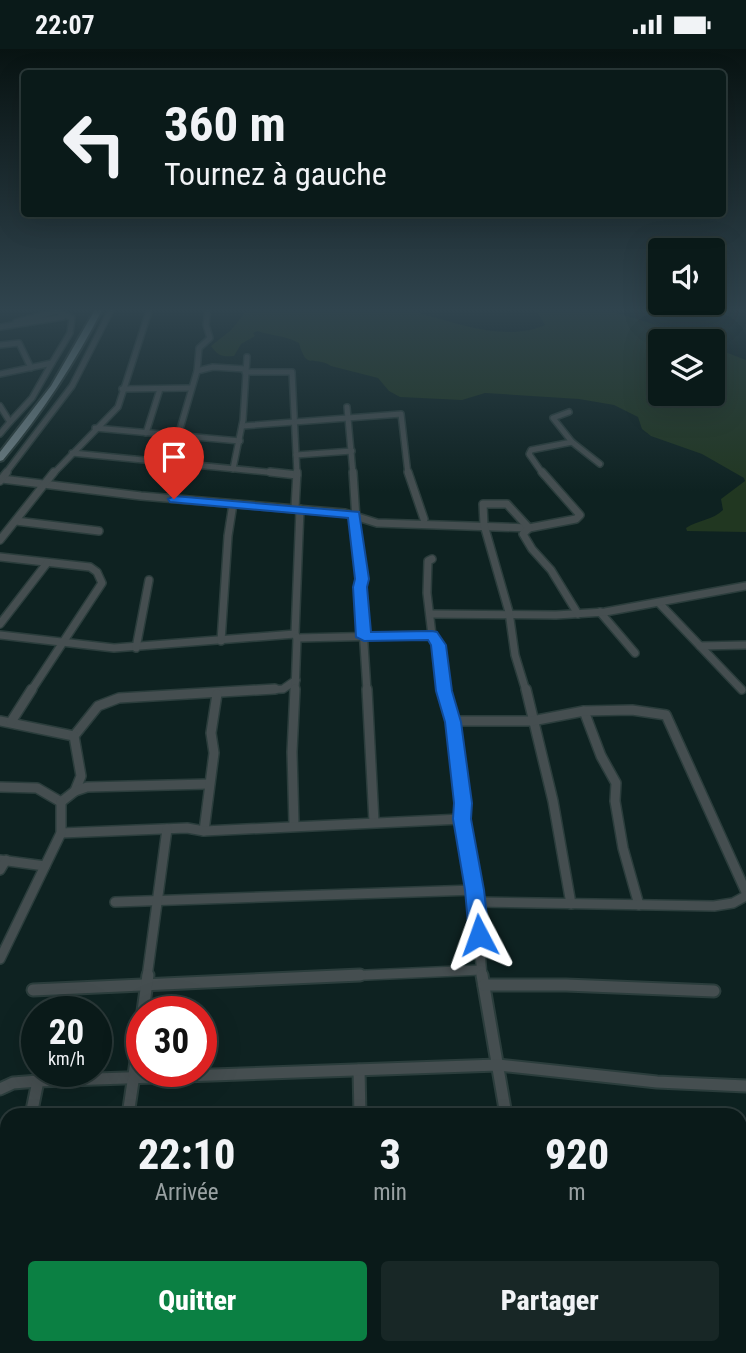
<!DOCTYPE html>
<html lang="fr">
<meta charset="utf-8">
<style>
body{margin:0;font-family:"Roboto Condensed",sans-serif;background:#182726;color:#f1f3f6;height:100vh;display:flex;flex-direction:column;font-size:26px;white-space:nowrap}
*{box-sizing:border-box;margin:0}
p{font-size:23px;color:#99a1a2}
.icon{flex:none;width:38px;height:38px;fill:none;stroke:currentColor;stroke-width:2;stroke-linecap:round;stroke-linejoin:round}
.map{position:relative;flex:1;overflow:hidden}
.drawer{position:absolute;left:0px;top:1059px;width:747px;height:247px;display:flex;flex-direction:column;background:#0a1a19;border-radius:21px 21px 0 0;box-shadow:0 7px 28px #0002,0 0 0 2px #2a3838}
.drawer>*{flex:none}
.top-card{position:absolute;left:21px;top:21px;width:705px;height:147px;border-radius:7px;box-shadow:0 7px 28px #0002,0 0 0 2px #2a3838;background:#0a1a19;color:#f1f3f6;overflow:hidden}
.fabs{position:absolute;left:648px;top:189px;display:grid;gap:14px}
.fabs a{display:grid;place-items:center;width:77px;height:77px;border-radius:7px;background:#0a1a19;box-shadow:0 7px 28px #0002,0 0 0 2px #2a3838;font-size:35px}
.speed{position:absolute;left:21px;top:947px;display:flex;gap:14px;font-size:35px;font-weight:700;text-align:center}
.speed>*{display:grid;place-content:center;width:91px;height:91px;border-radius:50%;background:#0a1a19;box-shadow:0 7px 28px #0002,0 0 0 2px #2a3838;line-height:1}
.speed small{font-size:18px;font-weight:400}
.speed .limit{border:10px solid #d22;background:#fff;color:#111}
.pin{position:absolute;display:grid;place-items:center;width:60px;height:60px;color:#fff;margin:-72px -30px;border-radius:50% 50% 50% 0;rotate:-45deg;box-shadow:0 0 7px #0007}
.pin .icon{rotate:45deg}
.me{position:absolute;width:77px;margin:-38px;rotate:356deg;stroke-linejoin:round;filter:drop-shadow(0 0 5px #0008)}
.turn{display:flex;align-items:center;gap:24px;height:147px;padding:0 28px;font-size:32px}
.turn .icon{width:91px;height:91px;stroke-width:2.5}
.turn b{display:block;font-size:49px;line-height:60px}
.eta{display:flex;justify-content:space-evenly;align-items:center;height:119px;text-align:center}
.eta b{font-size:42px;font-weight:800;line-height:49px}
.cta{display:flex;gap:14px;margin-top:auto;padding:14px 28px}
.cta a{flex:1;height:80px;border-radius:7px;background:#0b8043;color:#fff;font-size:28px;font-weight:800;line-height:80px;text-align:center}
.cta a+a{background:#182726;color:#f1f3f6}
.status{display:flex;justify-content:space-between;align-items:center;height:49px;padding:0 35px;background:#0a1a19;direction:ltr}
.status svg{height:19px;fill:currentColor}
.map>svg:first-child{display:block}
.green{fill:#213721}
.lines{fill:none;stroke-linecap:round;stroke-linejoin:round}
.street-far3-casing{stroke:#2b3d3c;stroke-width:8}
.street-far2-casing{stroke:#2b3d3c;stroke-width:10}
.street-far1-casing{stroke:#2b3d3c;stroke-width:12}
.street-casing{stroke:#2b3d3c;stroke-width:15}
.primary-casing{stroke:#2b3d3c;stroke-width:4}
.street-far3{stroke:#454e50;stroke-width:5}
.street-far2{stroke:#454e50;stroke-width:7}
.street-far1{stroke:#454e50;stroke-width:9}
.street{stroke:#454e50;stroke-width:11}
.primary{fill:#6c7e83;fill-rule:evenodd}
.route{fill:#1a73e8;stroke:#114b97;stroke-width:2}
</style>
<div class="status"><b>22:07</b><svg viewBox="0 0 49 12"><path d="M0 12V9h3v3zM5 12V6h3v6zM10 12V3h3v9zM15 12V0h3v12zM26 1h20v11H26zM47 4h2v5h-2z"/></svg></div>
<div class="map">
<svg width="746" height="1304" viewBox="0 0 746 1304">
<rect width="100%" height="100%" fill="#0e2221"/>
<path class="green" d="M249,259H413L422,265C460,275 507,293 545,276L534,259H599L647,273L698,292H660V345H712V298L746,311V483L687,482L686,479C698,471 713,471 723,461L721,450L745,432L744,429L702,405L651,387L642,380L638,368L614,356L579,350L485,344L462,351L400,348L389,342L378,329L331,317C312,305 307,323 299,294C285,286 271,287 257,282L253,284L255,287L241,295L234,307C222,308 218,307 211,297L231,281Z"/>
<g class="lines">
<g class="street-far3-casing">
<g id="street-far3">
<path d="M49,259L72,269L70,284L52,314"/>
<path d="M16,273L53,263"/>
<path d="M0,278L63,268"/>
<path d="M0,296L19,294L31,319"/>
<path d="M197,322L213,318L245,320"/>
<path d="M245,323H292L297,425"/>
<path d="M0,325L52,314L32,349L10,373"/>
<path d="M122,340L190,339"/>
<path d="M0,357L10,373L0,385"/>
<path d="M347,358L353,425"/>
<path d="M569,363L553,369L572,393L600,415"/>
<path d="M242,377L401,365L408,425"/>
<path d="M95,379L240,392"/>
<path d="M146,384L160,340"/>
<path d="M72,404L288,425"/>
<path d="M296,406L352,402"/>
<path d="M170,414L197,322L199,299L210,289L206,276L208,259"/>
<path d="M233,420L243,371L247,308"/>
<path d="M5,425L72,337L112,259"/>
<path d="M53,425L118,358L150,259"/>
<path d="M543,425L529,405L531,401L572,393"/>
</g>
</g>
<g class="street-far2-casing">
<g id="street-far2">
<path d="M270,423L297,426"/>
<path d="M353,423L367,642"/>
<path d="M408,423L424,470"/>
<path d="M2,430L141,447L345,464L377,474L529,479L576,470L580,466L542,423"/>
<path d="M0,432L7,423"/>
<path d="M295,459L297,423"/>
<path d="M16,472L99,482"/>
<path d="M0,491L54,423"/>
<path d="M0,508L90,518L97,523L102,534L31,642"/>
<path d="M432,510L428,512L427,544L432,586L439,596L444,642"/>
<path d="M659,554L742,641"/>
<path d="M600,563L635,604"/>
<path d="M431,565L556,566L605,563L746,537"/>
<path d="M0,575L47,514"/>
<path d="M295,585L300,460"/>
<path d="M0,586L114,599L295,585L297,589L432,586"/>
<path d="M221,592L228,487L233,455"/>
<path d="M700,597L746,596"/>
<path d="M136,599L149,531"/>
<path d="M243,642L283,640L296,631"/>
<path d="M295,642L297,589"/>
<path d="M526,642L515,606L509,563L484,476L483,455H507L529,479L523,485L532,500L551,521L578,565"/>
</g>
</g>
<g class="street-far1-casing">
<g id="street-far1">
<path d="M367,640L374,773"/>
<path d="M444,640L453,672L463,754L462,770L476,853L482,928"/>
<path d="M526,640L553,752L571,855"/>
<path d="M584,662L601,707L616,734L615,752L623,799L639,856"/>
<path d="M0,672L74,687L98,657L119,649L275,640"/>
<path d="M453,672H532L584,662L632,661L666,666L746,843"/>
<path d="M11,673L32,640"/>
<path d="M74,687L81,727L75,742"/>
<path d="M0,738L37,739L61,753"/>
<path d="M61,753L75,742L87,738L209,735"/>
<path d="M294,776L292,703L295,640"/>
<path d="M204,782L214,704L211,684L217,645"/>
<path d="M61,784L187,779L204,782L462,770"/>
<path d="M0,811L45,817"/>
<path d="M0,821L6,811"/>
<path d="M115,853L475,841"/>
<path d="M476,853L714,857L733,854L746,847"/>
<path d="M0,910L61,784V753"/>
<path d="M147,928L167,780"/>
<path d="M321,928L481,921"/>
</g>
</g>
<g class="street-casing">
<g id="street">
<path d="M482,926L506,1066"/>
<path d="M484,936H566L714,942"/>
<path d="M33,941L360,926"/>
<path d="M143,962L148,926"/>
<path d="M359,1021L360,1066"/>
<path d="M0,1040L13,1034L38,1032L498,1016L657,1033L746,1037"/>
<path d="M31,1066L38,1032"/>
<path d="M128,1066L142,972"/>
<path d="M740,1144H746"/>
<path d="M0,1179L7,1153"/>
<path d="M194,1298V1304"/>
<path d="M366,1298L367,1304"/>
<path d="M546,1298L547,1304"/>
<path d="M682,1298L683,1304"/>
<path d="M92,1304L93,1298"/>
</g>
</g>
<g class="primary-casing">
<path id="primary" d="M96,259H103C75,314 42,364 3,411L0,412V403L51,337Z"/>
</g>
<use href="#street-far3" class="street-far3"/>
<use href="#street-far2" class="street-far2"/>
<use href="#street-far1" class="street-far1"/>
<use href="#street" class="street"/>
<use href="#primary" class="primary"/>
</g>
<linearGradient id="sky" x2="0" y2="1"><stop stop-color="#081312"/><stop offset="0.59" stop-color="#30444e"/><stop offset="1" stop-color="#30444e" stop-opacity="0"/></linearGradient>
<rect width="746" height="442" fill="url(#sky)"/>
<path class="route" d="M174,447L359,463L369,530L367,538L371,583L432,582L437,583L446,596L452,642L461,673L472,754L471,770L484,841L489,886L486,891L479,894L472,891L469,886L465,841L453,770L454,754L445,673L436,642L431,596L428,591L364,592L356,588L353,538L355,530L348,469L170,453L168,450Z"/>
</svg>
<div class="fabs">
<a><svg class="icon" aria-label="sound" viewBox="0 0 24 24"><path d="M4 9h4l5-4v14l-5-4H4zM17 9q2 3 0 6"/></svg></a>
<a><svg class="icon" aria-label="layers" viewBox="0 0 24 24"><path d="M12 4l9 5-9 5-9-5zM3 14l9 5 9-5"/></svg></a>
</div>
<div class="speed"><div>20<small>km/h</small></div><div class="limit">30</div></div>
<div class="pin" style="left:174px;top:450px;background:#d93025"><svg class="icon" aria-label="arrive" viewBox="0 0 24 24"><path d="M6 21V4h12l-3 4 3 4H6"/></svg></div>
<svg class="me" style="left:479px;top:886px" viewBox="-20 -20 40 40"><path d="M0-17L14 15 0 8-14 15z" fill="#1a73e8" stroke="#fff" stroke-width="4"/></svg>
<div class="top-card">
<div class="turn"><svg class="icon" aria-label="left" viewBox="0 0 24 24"><path d="M17 20v-9H6M10 6l-5 5 5 5"/></svg><div><b>360 m</b>Tournez à gauche</div></div>
</div>
<section class="drawer">
<div class="eta">
<div><b>22:10</b><p>Arrivée</p></div>
<div><b>3</b><p>min</p></div>
<div><b>920</b><p>m</p></div>
</div>
<div class="cta"><a>Quitter</a><a>Partager</a></div>
</section>
</div>
